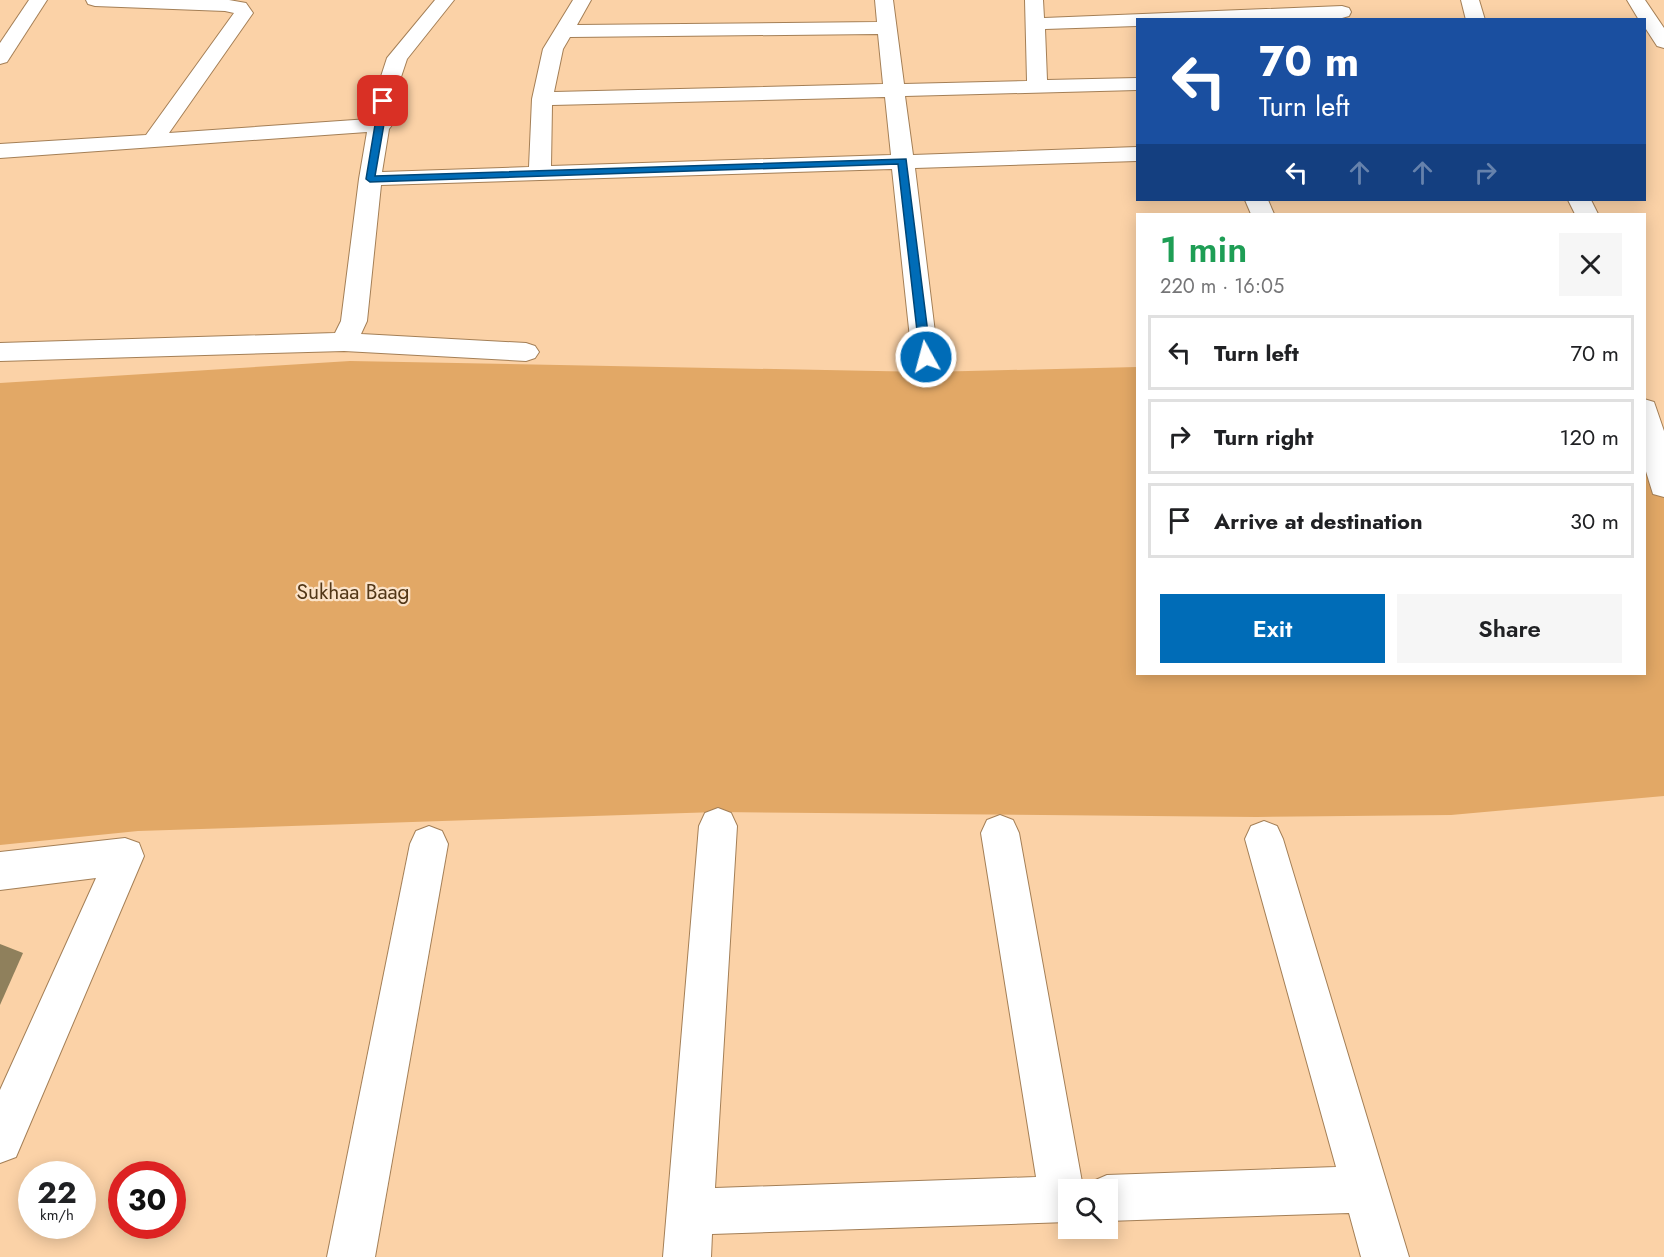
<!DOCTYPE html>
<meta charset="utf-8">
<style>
body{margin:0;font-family:Jost,sans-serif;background:#f6f6f6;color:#202124;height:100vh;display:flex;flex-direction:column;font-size:22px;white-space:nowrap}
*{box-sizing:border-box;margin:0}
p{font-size:20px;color:#757577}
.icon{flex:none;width:33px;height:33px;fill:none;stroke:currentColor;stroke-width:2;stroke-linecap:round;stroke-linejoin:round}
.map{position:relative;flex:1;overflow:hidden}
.side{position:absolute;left:1136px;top:213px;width:510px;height:462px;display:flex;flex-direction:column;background:#fff;border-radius:0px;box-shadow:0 3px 15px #0003}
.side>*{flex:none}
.guide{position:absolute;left:1136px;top:18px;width:510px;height:183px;border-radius:0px;box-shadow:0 3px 15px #0003;background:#1a4fa0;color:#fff;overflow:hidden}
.fabs{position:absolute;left:1058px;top:1179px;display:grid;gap:12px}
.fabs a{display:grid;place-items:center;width:60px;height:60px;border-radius:0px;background:#fff;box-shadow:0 3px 15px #0003;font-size:30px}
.speed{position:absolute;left:18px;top:1161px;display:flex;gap:12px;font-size:30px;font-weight:700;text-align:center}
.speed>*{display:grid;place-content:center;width:78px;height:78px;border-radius:50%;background:#fff;box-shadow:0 3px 15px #0003;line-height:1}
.speed small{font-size:15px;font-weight:400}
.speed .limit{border:9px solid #d22;background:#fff;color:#111}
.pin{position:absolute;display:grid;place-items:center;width:51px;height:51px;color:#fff;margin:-26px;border-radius:12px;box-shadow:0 3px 9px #0006}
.me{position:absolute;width:66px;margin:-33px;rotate:353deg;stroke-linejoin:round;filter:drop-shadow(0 0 4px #0008)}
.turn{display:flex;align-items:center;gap:21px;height:126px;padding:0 24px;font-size:27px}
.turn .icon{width:78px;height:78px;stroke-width:2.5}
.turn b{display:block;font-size:42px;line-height:51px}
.lanes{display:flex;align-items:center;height:57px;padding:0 24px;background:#0003;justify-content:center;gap:30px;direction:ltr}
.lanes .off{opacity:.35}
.round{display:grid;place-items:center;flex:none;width:63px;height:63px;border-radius:0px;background:#f6f6f6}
.overview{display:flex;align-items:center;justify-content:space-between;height:102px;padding:0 24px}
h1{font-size:36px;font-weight:600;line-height:45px;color:#1e9e55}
.button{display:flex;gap:12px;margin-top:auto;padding:12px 24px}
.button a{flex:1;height:69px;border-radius:0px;background:#006cb7;color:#fff;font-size:24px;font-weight:600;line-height:69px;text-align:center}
.button a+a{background:#f6f6f6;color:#202124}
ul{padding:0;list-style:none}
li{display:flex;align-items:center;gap:18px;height:75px;margin:0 12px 9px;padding:0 12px;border:3px solid #e0e0e0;border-radius:0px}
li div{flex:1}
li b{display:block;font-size:22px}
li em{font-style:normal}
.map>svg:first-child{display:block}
.green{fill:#e2a866}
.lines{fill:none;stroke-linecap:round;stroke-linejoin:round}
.minor-casing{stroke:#a47f56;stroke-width:2}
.minor{fill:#fff;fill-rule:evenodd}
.shaded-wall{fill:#8f805c}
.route{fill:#006cb7;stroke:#004677;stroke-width:1.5}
.labels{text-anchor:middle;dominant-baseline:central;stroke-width:4.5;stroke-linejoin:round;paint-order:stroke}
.park-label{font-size:21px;fill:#523717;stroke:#fbe3c9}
</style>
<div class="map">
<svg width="1664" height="1257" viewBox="0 0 1664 1257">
<rect width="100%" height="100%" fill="#fbd2a7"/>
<path class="green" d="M350,361L928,372L1137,367V674H1644V429L1664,476V796L1451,815L1257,817L717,812L138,831L0,845V383Z"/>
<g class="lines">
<g class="minor-casing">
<g id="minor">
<path d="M29,0H47L7,62L0,64V43Z"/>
<path d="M86,0H229L246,3L253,13L169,133L369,119L373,101L387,58L435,0H454L407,59L393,101L392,125L389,129L382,172L529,167L532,99L543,49L573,0H591L577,25L877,22L875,0H893L904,84L1027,81L1025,0H1043L1044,18L1342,6L1349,8L1351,12L1349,16L1342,18L1137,20V26L1045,29L1047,80L1137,78V90L905,96L913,155L1137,147V161L915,168L938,357L934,363L925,366L916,363L912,357L892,169L381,185L367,321L361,334L526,343L535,346L539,352L535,358L526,361L344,351L0,361V343L335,333L341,321L359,179L367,132L0,158V144L146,135L234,13L225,11L95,6L88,4ZM878,34L883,84L554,92L563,49L570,37ZM885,97L891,155L551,166L552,105Z"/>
<path d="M1461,0H1479L1485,20H1466Z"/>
<path d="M1627,0H1645L1664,28V48L1657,46L1644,26V20H1639Z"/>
<path d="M1245,200H1268L1274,214H1251Z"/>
<path d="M1568,200H1591L1598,214H1575Z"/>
<path d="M1644,399L1654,402L1664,431V497L1653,494L1644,465Z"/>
<path d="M718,808L731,813L737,826L715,1188L1036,1177L981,833L987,820L1000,815L1013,820L1019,833L1082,1182L1087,1190H1068V1222L712,1234L711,1257H663L699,826L705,813Z"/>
<path d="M1264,821L1277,826L1283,839L1409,1257H1361L1349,1213L1107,1221V1190H1087L1091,1182L1107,1175L1336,1167L1245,839L1251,826Z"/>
<path d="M429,826L442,831L448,844L375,1257H327L410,844L416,831Z"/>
<path d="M125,838L139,843L144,856L16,1157L0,1163V1090L96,878L0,890V852Z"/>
</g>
</g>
<use href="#minor" class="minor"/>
</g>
<path class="shaded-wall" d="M0,944L23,953L0,1005Z"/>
<path class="route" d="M383,98L388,101L375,176L906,159L931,357L926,361L920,357L898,164L370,182L366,179L379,101Z"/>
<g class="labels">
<g class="park-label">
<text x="353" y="592">Sukhaa Baag</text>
</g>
</g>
</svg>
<div class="fabs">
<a><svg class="icon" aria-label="search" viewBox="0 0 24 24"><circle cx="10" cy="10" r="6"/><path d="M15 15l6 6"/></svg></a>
</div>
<div class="speed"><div>22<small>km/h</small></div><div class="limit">30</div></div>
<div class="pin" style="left:383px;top:101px;background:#d93025"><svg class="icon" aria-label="arrive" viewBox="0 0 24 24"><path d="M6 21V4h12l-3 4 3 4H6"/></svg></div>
<svg class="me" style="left:926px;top:357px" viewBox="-20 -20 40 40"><circle r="17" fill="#006cb7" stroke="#fff" stroke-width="3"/><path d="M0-11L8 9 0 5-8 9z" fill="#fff"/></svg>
<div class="guide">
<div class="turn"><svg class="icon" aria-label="left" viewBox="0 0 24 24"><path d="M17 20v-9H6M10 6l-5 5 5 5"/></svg><div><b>70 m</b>Turn left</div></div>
<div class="lanes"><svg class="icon" aria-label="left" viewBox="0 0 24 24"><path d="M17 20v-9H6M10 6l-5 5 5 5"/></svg><svg class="icon off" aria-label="ahead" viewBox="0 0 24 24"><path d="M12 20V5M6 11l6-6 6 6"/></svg><svg class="icon off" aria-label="ahead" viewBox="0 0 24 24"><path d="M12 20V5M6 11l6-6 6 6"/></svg><svg class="icon off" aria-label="right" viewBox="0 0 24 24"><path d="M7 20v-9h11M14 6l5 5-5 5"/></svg></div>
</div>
<section class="side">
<div class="overview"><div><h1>1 min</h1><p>220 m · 16:05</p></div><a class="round"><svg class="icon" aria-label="close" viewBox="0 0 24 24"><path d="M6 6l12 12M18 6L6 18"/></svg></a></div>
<ul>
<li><svg class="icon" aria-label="left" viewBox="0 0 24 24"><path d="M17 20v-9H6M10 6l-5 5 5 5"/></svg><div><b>Turn left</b></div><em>70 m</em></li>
<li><svg class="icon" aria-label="right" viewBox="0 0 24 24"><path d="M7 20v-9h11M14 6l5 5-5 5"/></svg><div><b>Turn right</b></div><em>120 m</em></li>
<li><svg class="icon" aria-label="arrive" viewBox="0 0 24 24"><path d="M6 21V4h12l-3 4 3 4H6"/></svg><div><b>Arrive at destination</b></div><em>30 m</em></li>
</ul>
<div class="button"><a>Exit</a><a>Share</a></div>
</section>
</div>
